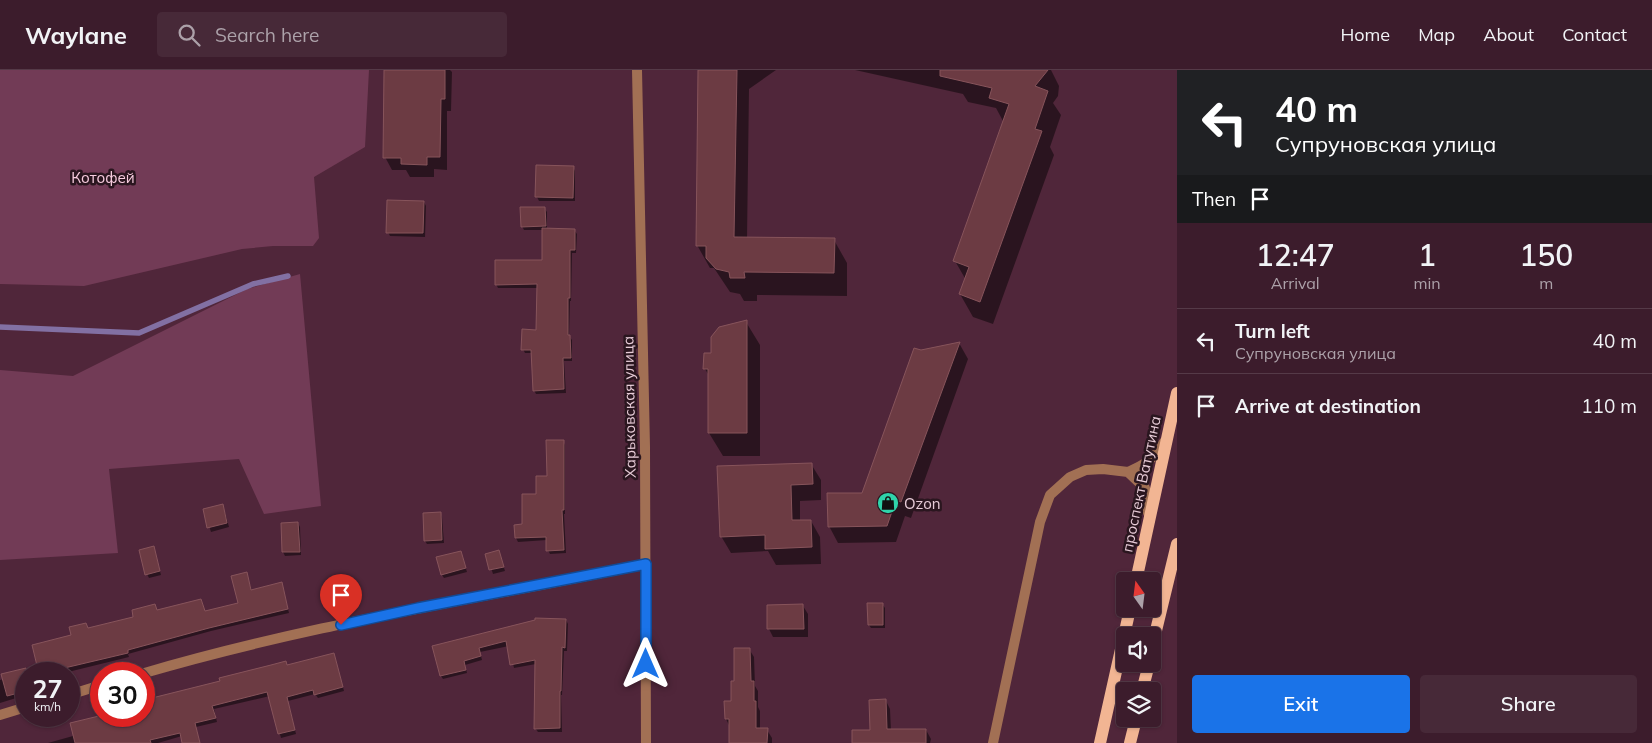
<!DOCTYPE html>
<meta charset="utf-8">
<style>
body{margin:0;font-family:Mulish,sans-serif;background:#472938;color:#f1f3f6;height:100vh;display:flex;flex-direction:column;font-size:19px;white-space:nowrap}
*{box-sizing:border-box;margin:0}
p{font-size:16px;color:#aca1a9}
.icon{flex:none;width:28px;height:28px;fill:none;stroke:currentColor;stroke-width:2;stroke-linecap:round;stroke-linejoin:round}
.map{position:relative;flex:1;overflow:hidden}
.panel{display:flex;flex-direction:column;background:#3c1c2c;width:475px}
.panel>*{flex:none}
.guide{background:#202124;color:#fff;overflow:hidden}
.needle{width:32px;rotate:346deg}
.controls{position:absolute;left:1116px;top:502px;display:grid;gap:10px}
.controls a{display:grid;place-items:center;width:45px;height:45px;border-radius:5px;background:#3c1c2c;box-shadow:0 1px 4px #0004,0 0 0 1px #553a48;font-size:25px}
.speed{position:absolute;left:15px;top:592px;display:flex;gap:10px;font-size:25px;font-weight:700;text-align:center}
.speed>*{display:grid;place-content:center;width:65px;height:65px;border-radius:50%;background:#3c1c2c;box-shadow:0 1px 4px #0004,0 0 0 1px #553a48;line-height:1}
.speed small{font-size:12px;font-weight:400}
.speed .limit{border:8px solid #d22;background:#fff;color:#111}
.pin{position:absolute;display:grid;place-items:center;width:42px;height:42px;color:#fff;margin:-51px -21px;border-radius:50% 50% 50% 0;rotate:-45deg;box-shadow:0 0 5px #0007}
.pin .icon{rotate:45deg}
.me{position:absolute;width:55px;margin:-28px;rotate:0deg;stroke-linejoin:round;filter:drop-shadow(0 0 4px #0008)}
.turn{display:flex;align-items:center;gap:18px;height:105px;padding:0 15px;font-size:22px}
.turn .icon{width:65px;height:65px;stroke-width:2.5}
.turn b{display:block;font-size:35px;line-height:42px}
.then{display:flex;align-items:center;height:48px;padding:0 15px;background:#0003;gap:10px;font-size:19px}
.eta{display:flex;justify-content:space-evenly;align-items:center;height:85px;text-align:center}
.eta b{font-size:30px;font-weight:600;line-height:35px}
.action{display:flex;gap:10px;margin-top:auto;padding:10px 15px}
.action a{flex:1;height:58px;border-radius:5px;background:#1a73e8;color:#fff;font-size:20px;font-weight:600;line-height:58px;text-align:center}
.action a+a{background:#472938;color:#f1f3f6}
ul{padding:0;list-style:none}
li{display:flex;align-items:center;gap:15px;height:65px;padding:0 15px;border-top:1px solid #553a48}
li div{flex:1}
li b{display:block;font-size:19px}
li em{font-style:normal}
header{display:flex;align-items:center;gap:30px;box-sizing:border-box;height:70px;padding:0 25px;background:#3c1c2c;border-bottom:1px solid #553a48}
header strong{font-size:24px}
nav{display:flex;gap:28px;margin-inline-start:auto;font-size:18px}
.search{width:350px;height:45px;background:#472938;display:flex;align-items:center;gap:12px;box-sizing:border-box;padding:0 18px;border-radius:5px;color:#aca1a9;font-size:19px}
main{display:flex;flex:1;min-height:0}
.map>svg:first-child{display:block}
.green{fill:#723b56}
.shadow{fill:#0007}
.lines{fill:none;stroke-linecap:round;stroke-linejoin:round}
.stream{stroke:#8270a3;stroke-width:5.5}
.building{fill:#6c3b43;stroke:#87545b}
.minor{stroke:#a27054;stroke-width:10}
.tertiary{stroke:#a27054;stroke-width:10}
.primary{stroke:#f2b593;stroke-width:12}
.route-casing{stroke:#114b97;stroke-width:12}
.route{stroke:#1a73e8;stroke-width:9}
.labels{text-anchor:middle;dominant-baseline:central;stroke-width:5;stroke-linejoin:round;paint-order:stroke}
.park-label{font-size:15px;fill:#f8ccdf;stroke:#2a161f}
.street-label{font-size:15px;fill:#e8ccd8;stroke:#2a161f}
.poi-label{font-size:15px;fill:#e8ccd8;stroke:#2a161f;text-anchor:start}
</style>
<header>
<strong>Waylane</strong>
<div class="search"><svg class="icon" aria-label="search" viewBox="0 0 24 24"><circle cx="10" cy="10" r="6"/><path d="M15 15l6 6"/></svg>Search here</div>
<nav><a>Home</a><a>Map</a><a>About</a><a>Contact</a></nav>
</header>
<main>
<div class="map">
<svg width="1177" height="673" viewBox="0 0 1177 673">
<rect width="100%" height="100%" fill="#50263a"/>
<g class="green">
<path d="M0,0H369L365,77L314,107L319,168L313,176H273L242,179L84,216L0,214Z"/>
<path d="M300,204L321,436L264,444L239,389L109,399L118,483L0,490V300L73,306L247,219Z"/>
</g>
<g class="shadow">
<path d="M386,0H450L452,2L451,41H447V100L434,99V107H410L406,100H392L385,87Z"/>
<path d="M700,0H776L749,19L747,169L834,170L847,193V226L757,225V231H744L740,224L730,222L714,198H710L697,175Z"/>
<path d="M855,0H1051L1059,16L1058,26L1053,33L1061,45L1050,77L1054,85L993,254L973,247L960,224L966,210L955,191L1003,51L996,38L968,32L963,24Z"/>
<path d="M537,97H573L575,101V131H539L537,127Z"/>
<path d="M424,132L426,136L425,167L390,166L388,162Z"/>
<path d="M544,138L547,142V160H574L577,164L576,183H572L571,231H570L569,266L572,270V291H564L566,323L536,324L534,320L532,283H525L523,279L537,261L538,218H498L496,214L543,191L544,160H524L522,156Z"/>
<path d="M746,252L760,275V386H723L709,363L710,307L705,299L712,284Z"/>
<path d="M959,273L968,289L911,448L905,446L896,472L838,473L829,456L862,424L921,281Z"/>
<path d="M563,371L565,375V444H564L566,483L550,484L548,480L547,470L518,472L516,468L537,426L548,408Z"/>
<path d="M811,394L821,410V430L800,431V451H811L820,467L821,494L776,495L768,481L731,483L721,466Z"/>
<path d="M224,439L229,457L211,462L204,440Z"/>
<path d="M440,443L442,447L444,473L427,474L425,471Z"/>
<path d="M298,453L300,457L301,485L285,486L283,482L282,454Z"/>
<path d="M155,482L161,505L149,508L147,504Z"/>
<path d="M461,482L467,502L444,508L442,505Z"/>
<path d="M499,482L505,501L493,504L487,485Z"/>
<path d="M246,503L252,521L283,518L289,543L211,561L128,584L129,587L60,604H40L73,566L88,559L201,530L205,542L239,534Z"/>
<path d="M882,534L885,538V558H871L869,555Z"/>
<path d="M803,536L808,544V567H773L769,559Z"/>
<path d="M566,550L568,554L567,581H564L562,625H561L562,662H538L535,658L536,594L514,598L509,576L480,582L482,590L465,595L467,603L443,609L441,606L434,577Z"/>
<path d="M749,579L754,587L755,616L758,621V637L760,641V660H767L772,668V673H731L730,657L726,649L732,632L736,612Z"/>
<path d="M334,584L344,621L318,628L315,624L288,631L296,664L281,668L270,626L214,639L217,652L196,657L200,673H184L182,666L158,673H48L144,646V634L286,593L287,596Z"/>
<path d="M25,604L26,625L0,633V610Z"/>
<path d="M886,631L890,639L891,661L926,660L931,669L930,673H872Z"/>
</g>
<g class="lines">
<path class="stream" d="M0,257L139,263L253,214L288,206"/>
</g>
<g class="building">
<path d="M384,0H445V29H441L440,87H427V95L401,94V88H383Z"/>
<path d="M698,0H737L734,167L835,168L834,203L744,202L745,208H730L729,202L716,199L706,188V176H696Z"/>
<path d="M940,0H1048L1035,16L1048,21L1035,59L1042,61L980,232L959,224L969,197L953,191L1009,34L989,28L992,18L940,6Z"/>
<path d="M536,95L574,96L573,128L535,127Z"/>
<path d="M387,130L424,131L423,163H386Z"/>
<path d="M520,137H545L546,156L521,157Z"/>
<path d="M542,158L575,159V180H570V228H568V265H570L571,288H563L564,319L533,321L531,280H521L522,259L536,260L537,214L495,215V190H542Z"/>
<path d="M747,250V363H708V299H703L704,283H711V267L719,257Z"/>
<path d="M960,272L901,432L896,430L887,456L828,457L827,423H862L914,278L921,280Z"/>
<path d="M546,370H564V440H562L564,480L546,481V467L515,468L514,455L522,454V424H536V406H547Z"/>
<path d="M812,393L813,414L791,415L792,450H811L812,477L765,479V465L720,467L717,396Z"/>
<path d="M223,434L227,453L207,458L203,439Z"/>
<path d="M441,442L442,470L424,471L423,443Z"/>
<path d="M298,452L300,482H282L281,453Z"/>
<path d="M154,476L160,501L145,505L139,480Z"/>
<path d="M499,480L504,497L489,500L485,484Z"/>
<path d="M461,481L466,498L441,505L436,487Z"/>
<path d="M247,502L251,520L282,512L288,539L209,558L128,580V583L39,604L32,575L71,565L69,557L86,553L88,558L133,547L132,540L155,534L157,540L201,529L205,541L238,533L231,506Z"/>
<path d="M867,533H883V555H868Z"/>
<path d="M803,534L804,559H767V535Z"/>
<path d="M535,548L566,549L565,578L562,577L561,621H560V658L534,659L535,590L510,595L506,571L479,578L481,586L464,591L466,600L440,606L432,576L535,550Z"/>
<path d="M734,578H750L751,611H754V631H756V658H768L767,673H729V649H725L724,631H731V611H734Z"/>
<path d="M334,583L343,617L314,625L313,620L287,627L295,660L278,664L267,622L212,636L216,648L195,653L200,673H182L180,663L150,670L151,673H75L70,653L99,646H144V630L220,611L219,608L271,595L286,591L287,595Z"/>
<path d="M26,598V621L7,626L1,604Z"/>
<path d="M886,629L887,659H926V673H852V660H870L869,630Z"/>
</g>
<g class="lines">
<g class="minor">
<path d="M637,0L645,377L646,673"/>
<path d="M1128,402C1146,394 1153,390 1164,372"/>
<path d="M993,673L1040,452L1050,425L1070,407L1086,400L1103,399L1128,402L1145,418L1148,443"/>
</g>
<g class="tertiary">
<path d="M141,604C307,555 477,529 646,494"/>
<path d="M69,625L101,615"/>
<path d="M0,645L26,637"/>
</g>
<g class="primary">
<path d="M1136,511L1177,323"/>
<path d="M1152,577L1177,474"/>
<path d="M1142,621L1149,594"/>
<path d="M1100,673L1130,539"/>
<path d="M1130,673L1136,649"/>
</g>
</g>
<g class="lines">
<g class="route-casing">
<path id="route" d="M341,555L418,538L646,494V594"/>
</g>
<use href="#route" class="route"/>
</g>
<defs>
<g id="shop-disc" transform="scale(1.125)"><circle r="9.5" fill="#2fd4aa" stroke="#2a161f"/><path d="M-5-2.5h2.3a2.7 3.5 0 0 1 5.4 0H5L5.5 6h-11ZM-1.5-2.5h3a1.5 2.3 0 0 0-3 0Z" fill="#111"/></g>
</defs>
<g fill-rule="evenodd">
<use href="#shop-disc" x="888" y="433"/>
</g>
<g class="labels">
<g class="park-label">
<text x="103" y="107">Котофей</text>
</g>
<g class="street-label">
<text transform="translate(629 337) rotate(-91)">Харьковская улица</text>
<text transform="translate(1141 414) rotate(-78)">проспект Ватутина</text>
</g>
<g class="poi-label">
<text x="904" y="433">Ozon</text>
</g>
</g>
</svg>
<div class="controls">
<a><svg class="needle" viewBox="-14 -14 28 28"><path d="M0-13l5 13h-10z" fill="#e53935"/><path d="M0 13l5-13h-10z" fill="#aca1a9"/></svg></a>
<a><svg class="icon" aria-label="sound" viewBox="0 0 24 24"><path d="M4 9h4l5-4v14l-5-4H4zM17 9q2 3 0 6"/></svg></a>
<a><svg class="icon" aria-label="layers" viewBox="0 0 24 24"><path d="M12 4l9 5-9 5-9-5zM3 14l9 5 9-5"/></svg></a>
</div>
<div class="speed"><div>27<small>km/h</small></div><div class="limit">30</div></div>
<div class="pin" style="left:341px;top:555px;background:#d93025"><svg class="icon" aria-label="arrive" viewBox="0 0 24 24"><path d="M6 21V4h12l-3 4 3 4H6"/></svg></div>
<svg class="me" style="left:646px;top:594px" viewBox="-20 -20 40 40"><path d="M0-17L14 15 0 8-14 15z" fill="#1a73e8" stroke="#fff" stroke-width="4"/></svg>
</div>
<section class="panel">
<div class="guide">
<div class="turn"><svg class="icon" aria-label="left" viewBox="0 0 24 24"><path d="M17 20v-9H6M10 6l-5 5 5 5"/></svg><div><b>40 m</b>Супруновская улица</div></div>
<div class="then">Then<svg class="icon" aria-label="arrive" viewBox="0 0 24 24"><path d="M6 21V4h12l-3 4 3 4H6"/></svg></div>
</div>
<div class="eta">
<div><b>12:47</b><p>Arrival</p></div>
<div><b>1</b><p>min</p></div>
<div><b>150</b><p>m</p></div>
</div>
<ul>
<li><svg class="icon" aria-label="left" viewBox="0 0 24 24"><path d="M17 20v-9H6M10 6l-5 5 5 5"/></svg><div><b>Turn left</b><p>Супруновская улица</p></div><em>40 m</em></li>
<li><svg class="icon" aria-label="arrive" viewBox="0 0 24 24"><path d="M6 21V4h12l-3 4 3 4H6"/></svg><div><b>Arrive at destination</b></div><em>110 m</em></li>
</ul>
<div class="action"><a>Exit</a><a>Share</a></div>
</section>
</main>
